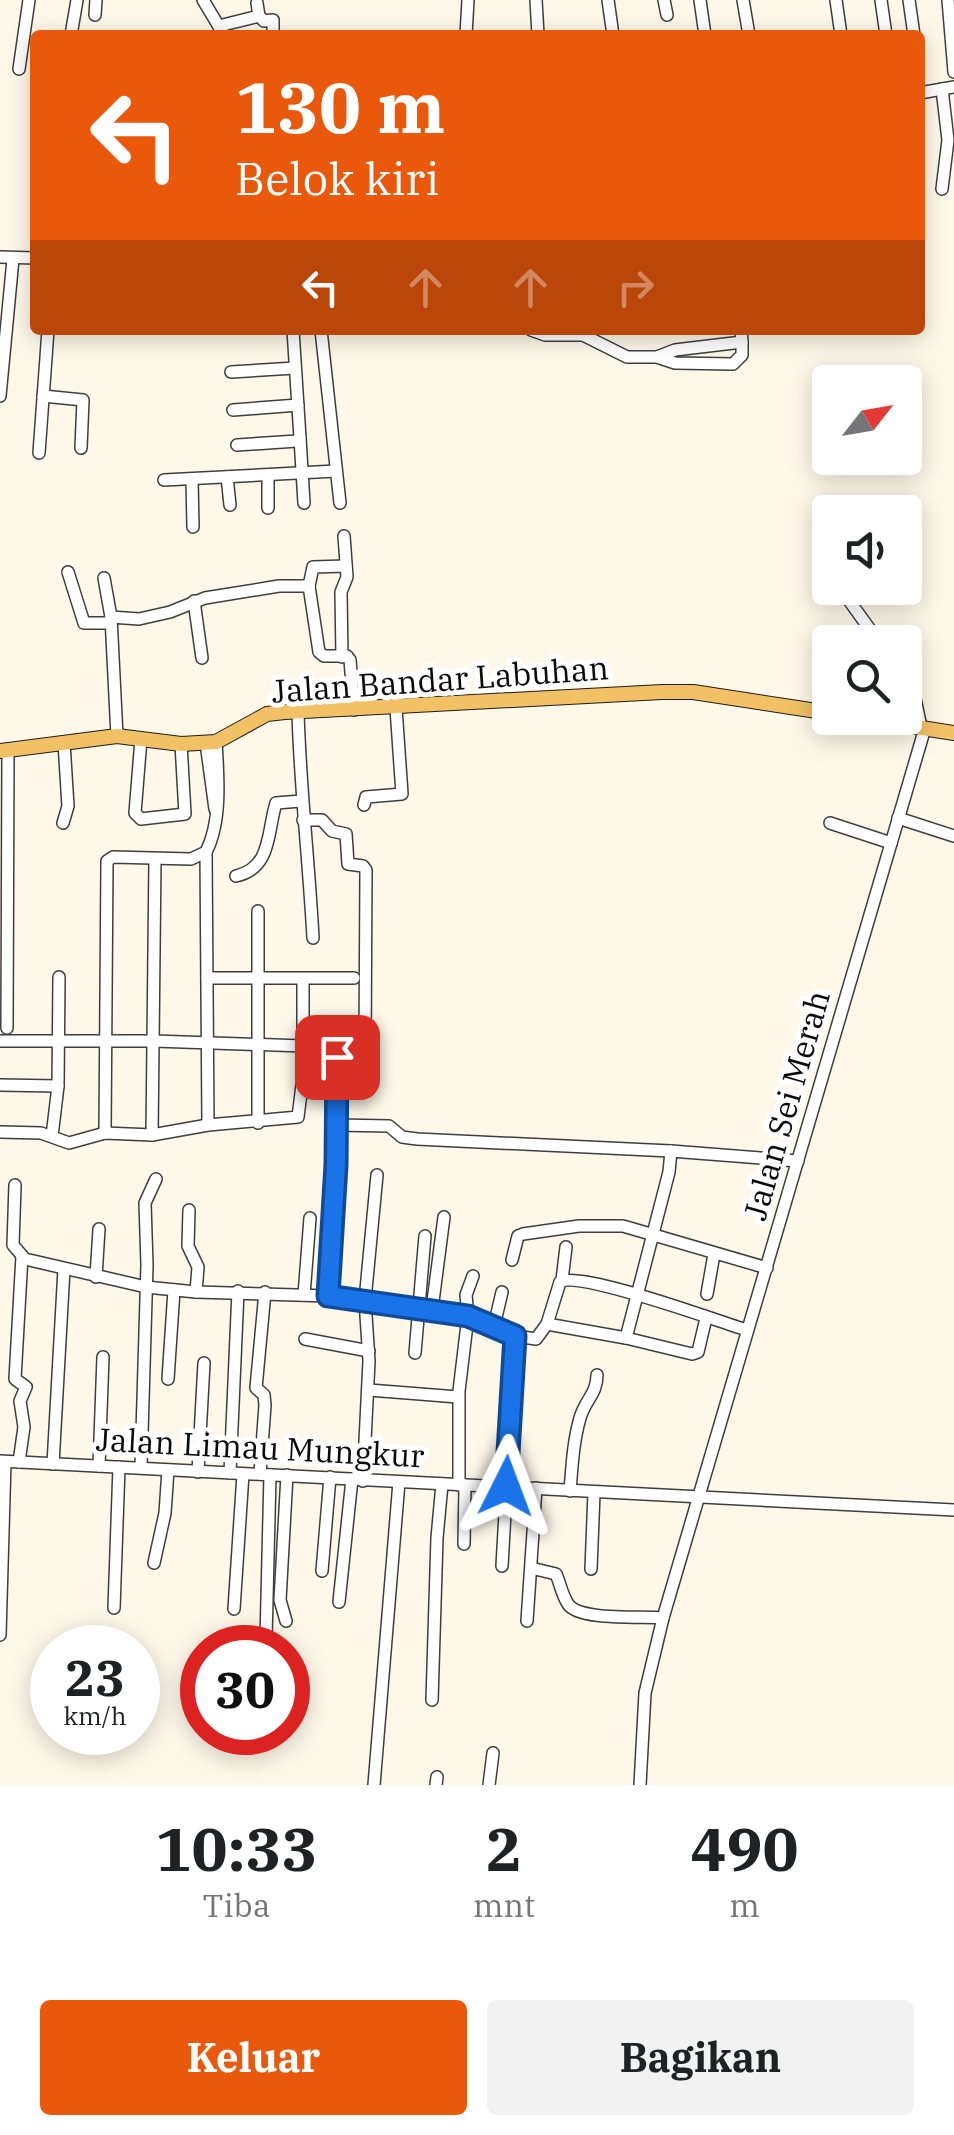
<!DOCTYPE html>
<html lang="id">
<style>
body{margin:0;font-family:"IBM Plex Serif",serif;background:#f2f2f2;color:#202124;height:100vh;display:flex;flex-direction:column;font-size:38px;white-space:nowrap}
*{box-sizing:border-box;margin:0}
p{font-size:32px;color:#757577}
.icon{flex:none;width:55px;height:55px;fill:none;stroke:currentColor;stroke-width:2;stroke-linecap:round;stroke-linejoin:round}
.map{position:relative;height:1785px;overflow:hidden}
.side{display:flex;flex-direction:column;background:#fff;flex:1}
.side>*{flex:none}
.hud{position:absolute;left:30px;top:30px;width:895px;height:305px;border-radius:10px;box-shadow:0 5px 25px #0003;background:#ea580c;color:#fff;overflow:hidden}
.needle{width:65px;rotate:59deg}
.tools{position:absolute;left:812px;top:365px;display:grid;gap:20px}
.tools a{display:grid;place-items:center;width:110px;height:110px;border-radius:10px;background:#fff;box-shadow:0 5px 25px #0003;font-size:50px}
.speed{position:absolute;left:30px;top:1625px;display:flex;gap:20px;font-size:50px;font-weight:700;text-align:center}
.speed>*{display:grid;place-content:center;width:130px;height:130px;border-radius:50%;background:#fff;box-shadow:0 5px 25px #0003;line-height:1}
.speed small{font-size:25px;font-weight:400}
.speed .limit{border:15px solid #d22;background:#fff;color:#111}
.pin{position:absolute;display:grid;place-items:center;width:85px;height:85px;color:#fff;margin:-42px;border-radius:20px;box-shadow:0 5px 15px #0006}
.me{position:absolute;width:110px;margin:-55px;rotate:3deg;stroke-linejoin:round;filter:drop-shadow(0 0 8px #0008)}
.turn{display:flex;align-items:center;gap:35px;height:210px;padding:0 40px;font-size:45px}
.turn .icon{width:130px;height:130px;stroke-width:2.5}
.turn b{display:block;font-size:70px;line-height:85px}
.lanes{display:flex;align-items:center;height:95px;padding:0 40px;background:#0003;justify-content:center;gap:50px;direction:ltr}
.lanes .off{opacity:.35}
.eta{display:flex;justify-content:space-evenly;align-items:center;height:170px;text-align:center}
.eta b{font-size:60px;font-weight:700;line-height:70px}
.action{display:flex;gap:20px;margin-top:auto;padding:20px 40px}
.action a{flex:1;height:115px;border-radius:10px;background:#ea580c;color:#fff;font-size:40px;font-weight:700;line-height:115px;text-align:center}
.action a+a{background:#f2f2f2;color:#202124}
.map>svg:first-child{display:block}
.lines{fill:none;stroke-linecap:round;stroke-linejoin:round}
.minor-casing{stroke:#3e3e3e;stroke-width:14}
.major-casing{stroke:#1c1c1c;stroke-width:16}
.minor{stroke:#fff;stroke-width:11}
.major{stroke:#f2c165;stroke-width:14}
.route-casing{stroke:#114b97;stroke-width:25}
.route{stroke:#1a73e8;stroke-width:18}
.labels{text-anchor:middle;dominant-baseline:central;stroke-width:10;stroke-linejoin:round;paint-order:stroke}
.street-label{font-size:32px;fill:#0b0b0b;stroke:#fff}
</style>
<div class="map">
<svg width="954" height="1785" viewBox="0 0 954 1785">
<rect width="100%" height="100%" fill="#fef8e9"/>
<g class="lines">
<g class="minor-casing">
<g id="minor">
<path d="M203,0L224,35"/>
<path d="M536,0L538,35"/>
<path d="M608,0L613,35"/>
<path d="M664,0L667,15"/>
<path d="M700,0L705,35"/>
<path d="M743,0L749,35"/>
<path d="M836,0L841,35"/>
<path d="M881,0L886,35"/>
<path d="M909,0L914,35"/>
<path d="M948,0L954,72"/>
<path d="M95,15L96,0"/>
<path d="M259,16L264,21L273,20V29"/>
<path d="M219,26L259,16L257,3"/>
<path d="M71,35L77,0"/>
<path d="M466,35L468,0"/>
<path d="M19,69L29,0"/>
<path d="M920,93L954,87"/>
<path d="M942,189L948,140L942,89"/>
<path d="M0,257L35,258"/>
<path d="M321,330L340,503"/>
<path d="M531,330L545,335H583"/>
<path d="M582,330L583,335L627,357H657L675,350L742,342L741,330"/>
<path d="M657,357L675,363L733,364L742,355V342"/>
<path d="M231,372L295,368"/>
<path d="M0,396L13,259"/>
<path d="M43,396L83,400L81,448"/>
<path d="M233,410L298,405"/>
<path d="M300,438L304,503"/>
<path d="M237,445L297,441L300,438L293,330"/>
<path d="M39,453L48,330"/>
<path d="M268,475V508"/>
<path d="M227,477L230,505"/>
<path d="M192,479L193,527"/>
<path d="M164,480L336,471"/>
<path d="M820,557L830,569"/>
<path d="M68,572L84,623H111"/>
<path d="M104,578L111,617"/>
<path d="M309,586L313,567L346,566"/>
<path d="M840,588L879,642"/>
<path d="M194,601L202,658"/>
<path d="M342,657L341,592L347,577L344,536"/>
<path d="M905,670L914,694L921,727"/>
<path d="M298,712C300,788 309,862 313,938"/>
<path d="M117,736L111,617L139,619L170,612L205,598L279,586H309L319,652L324,656H347L350,660L354,710"/>
<path d="M141,739L135,813L141,819L185,814L181,744"/>
<path d="M206,743L215,809"/>
<path d="M364,805L366,797L402,794L396,708"/>
<path d="M898,818L954,836"/>
<path d="M303,820H322L332,831L346,834L348,864L363,866L366,870L365,1051L339,1055L336,1058V1165L329,1296"/>
<path d="M63,823L68,806L64,743"/>
<path d="M830,823L891,843"/>
<path d="M206,852L208,1125"/>
<path d="M236,876C272,868 267,832 276,803L301,801"/>
<path d="M258,911V1123"/>
<path d="M207,978H354"/>
<path d="M7,1028L8,750"/>
<path d="M0,1041H154L303,1046"/>
<path d="M0,1085L58,1086"/>
<path d="M337,1125L389,1126L402,1137L417,1139L671,1151L798,1161"/>
<path d="M0,1132L41,1133L69,1143L105,1133L152,1135L208,1125L298,1117L303,1077V979"/>
<path d="M105,1133L107,861L113,857L191,859L206,852C222,821 218,776 216,742"/>
<path d="M152,1135L155,859"/>
<path d="M52,1136L58,1086L59,977"/>
<path d="M15,1185L13,1245L25,1259L146,1287L196,1292L329,1296L432,1309L468,1316L515,1336L536,1339L547,1324L560,1282C579,1270 717,1321 747,1330"/>
<path d="M189,1210L188,1246L198,1267L196,1292"/>
<path d="M512,1260L518,1236L523,1234L579,1226H623L767,1268"/>
<path d="M96,1277L99,1229"/>
<path d="M562,1280L566,1247"/>
<path d="M707,1294L714,1254"/>
<path d="M304,1295L310,1218"/>
<path d="M432,1309L444,1217"/>
<path d="M547,1324L626,1338L692,1354L698,1352L706,1318"/>
<path d="M494,1326L502,1292"/>
<path d="M626,1338L669,1172L671,1151"/>
<path d="M305,1339L369,1351"/>
<path d="M415,1353L425,1236"/>
<path d="M168,1379L174,1290"/>
<path d="M369,1390L458,1397"/>
<path d="M0,1461L954,1510"/>
<path d="M19,1462L24,1427L20,1401L26,1387L15,1379L22,1256"/>
<path d="M53,1464L64,1269"/>
<path d="M99,1466L103,1357"/>
<path d="M141,1467L147,1265L145,1203L156,1179"/>
<path d="M198,1472L204,1363"/>
<path d="M230,1473L238,1291"/>
<path d="M260,1474L265,1405L264,1395L256,1388L265,1292"/>
<path d="M363,1481L369,1361L365,1300L377,1175"/>
<path d="M459,1485V1391L468,1316L466,1295L473,1276"/>
<path d="M570,1491C572,1467 573,1442 580,1418C585,1400 597,1394 597,1375"/>
<path d="M464,1544L465,1485"/>
<path d="M154,1563L165,1513L168,1470"/>
<path d="M502,1566L515,1336"/>
<path d="M531,1568L556,1574C560,1583 562,1595 568,1604C579,1621 641,1616 663,1618"/>
<path d="M591,1569L594,1493"/>
<path d="M322,1571L330,1477"/>
<path d="M339,1602L352,1479"/>
<path d="M114,1608L119,1467"/>
<path d="M234,1609L243,1474"/>
<path d="M286,1621L280,1600L287,1475"/>
<path d="M527,1621L536,1488"/>
<path d="M0,1635L5,1462"/>
<path d="M266,1639L270,1475"/>
<path d="M432,1700L437,1538L442,1484"/>
<path d="M374,1785L399,1482"/>
<path d="M436,1785L437,1777"/>
<path d="M489,1785L493,1753"/>
<path d="M640,1785L645,1693L663,1618L925,728"/>
</g>
</g>
<g class="major-casing">
<g id="major">
<path d="M859,718L954,733"/>
<path d="M0,751L117,736L181,744L216,742L267,714L285,712L662,692H693L830,713"/>
</g>
</g>
<use href="#minor" class="minor"/>
<use href="#major" class="major"/>
</g>
<g class="lines">
<g class="route-casing">
<path id="route" d="M337,1057L336,1165L328,1296L468,1316L515,1336L506,1486"/>
</g>
<use href="#route" class="route"/>
</g>
<g class="labels">
<g class="street-label">
<text transform="translate(440 679) rotate(-4)">Jalan Bandar Labuhan</text>
<text transform="translate(786 1105) rotate(-74)">Jalan Sei Merah</text>
<text transform="translate(260 1447) rotate(3)">Jalan Limau Mungkur</text>
</g>
</g>
</svg>
<div class="tools">
<a><svg class="needle" viewBox="-14 -14 28 28"><path d="M0-13l5 13h-10z" fill="#e53935"/><path d="M0 13l5-13h-10z" fill="#757577"/></svg></a>
<a><svg class="icon" aria-label="sound" viewBox="0 0 24 24"><path d="M4 9h4l5-4v14l-5-4H4zM17 9q2 3 0 6"/></svg></a>
<a><svg class="icon" aria-label="search" viewBox="0 0 24 24"><circle cx="10" cy="10" r="6"/><path d="M15 15l6 6"/></svg></a>
</div>
<div class="speed"><div>23<small>km/h</small></div><div class="limit">30</div></div>
<div class="pin" style="left:337px;top:1057px;background:#d93025"><svg class="icon" aria-label="arrive" viewBox="0 0 24 24"><path d="M6 21V4h12l-3 4 3 4H6"/></svg></div>
<svg class="me" style="left:506px;top:1486px" viewBox="-20 -20 40 40"><path d="M0-17L14 15 0 8-14 15z" fill="#1a73e8" stroke="#fff" stroke-width="4"/></svg>
<div class="hud">
<div class="turn"><svg class="icon" aria-label="left" viewBox="0 0 24 24"><path d="M17 20v-9H6M10 6l-5 5 5 5"/></svg><div><b>130 m</b>Belok kiri</div></div>
<div class="lanes"><svg class="icon" aria-label="left" viewBox="0 0 24 24"><path d="M17 20v-9H6M10 6l-5 5 5 5"/></svg><svg class="icon off" aria-label="ahead" viewBox="0 0 24 24"><path d="M12 20V5M6 11l6-6 6 6"/></svg><svg class="icon off" aria-label="ahead" viewBox="0 0 24 24"><path d="M12 20V5M6 11l6-6 6 6"/></svg><svg class="icon off" aria-label="right" viewBox="0 0 24 24"><path d="M7 20v-9h11M14 6l5 5-5 5"/></svg></div>
</div>
</div>
<section class="side">
<div class="eta">
<div><b>10:33</b><p>Tiba</p></div>
<div><b>2</b><p>mnt</p></div>
<div><b>490</b><p>m</p></div>
</div>
<div class="action"><a>Keluar</a><a>Bagikan</a></div>
</section>
